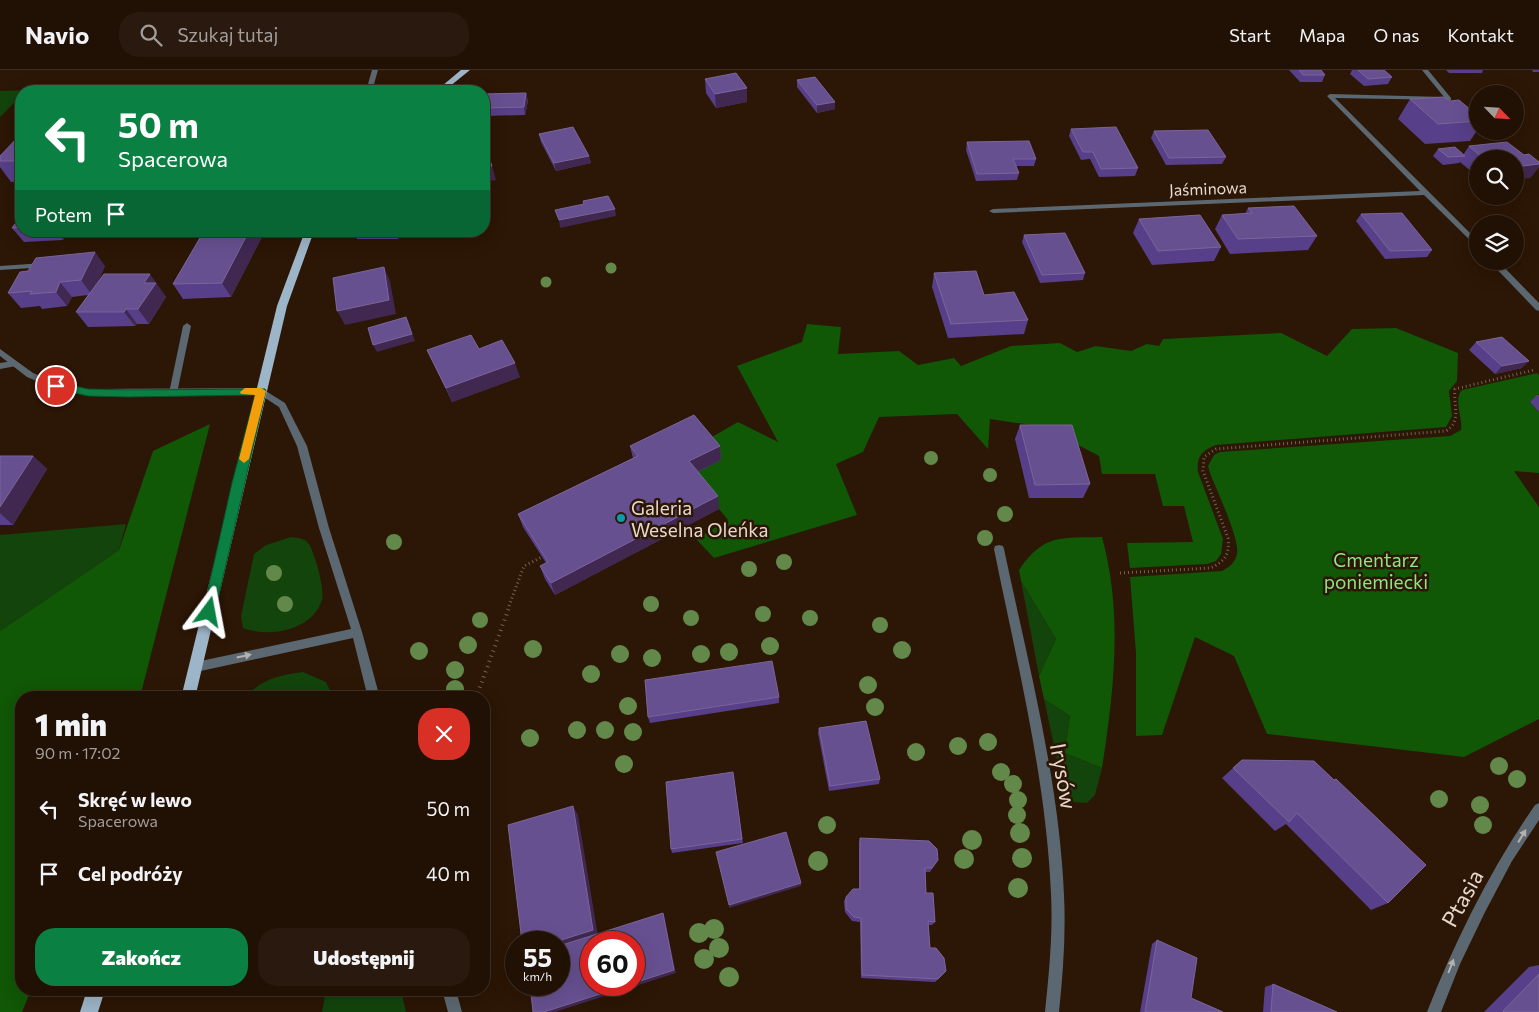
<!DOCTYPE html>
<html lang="pl">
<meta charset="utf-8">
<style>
body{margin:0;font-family:Commissioner,sans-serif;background:#29190e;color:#f1f3f6;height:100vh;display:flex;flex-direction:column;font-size:19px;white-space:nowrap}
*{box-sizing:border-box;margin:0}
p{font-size:16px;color:#a29d9a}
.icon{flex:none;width:28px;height:28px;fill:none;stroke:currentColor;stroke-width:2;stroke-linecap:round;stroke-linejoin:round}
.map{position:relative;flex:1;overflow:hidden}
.panel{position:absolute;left:15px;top:621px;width:475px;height:305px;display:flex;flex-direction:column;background:#211004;border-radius:20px;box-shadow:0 5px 20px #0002,0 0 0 1px #3e3026}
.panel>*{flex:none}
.guide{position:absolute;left:15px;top:15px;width:475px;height:152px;border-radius:20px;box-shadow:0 5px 20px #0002,0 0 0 1px #3e3026;background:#0b8043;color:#fff;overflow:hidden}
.needle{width:32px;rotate:115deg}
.fabs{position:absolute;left:1469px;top:15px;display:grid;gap:10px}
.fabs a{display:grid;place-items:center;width:55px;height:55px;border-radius:50%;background:#211004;box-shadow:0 5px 20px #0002,0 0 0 1px #3e3026;font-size:25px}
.speed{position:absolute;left:505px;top:861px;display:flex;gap:10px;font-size:25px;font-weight:700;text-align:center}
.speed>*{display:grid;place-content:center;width:65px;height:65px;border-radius:50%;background:#211004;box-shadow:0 5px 20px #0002,0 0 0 1px #3e3026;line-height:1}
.speed small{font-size:12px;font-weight:400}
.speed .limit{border:8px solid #d22;background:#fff;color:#111}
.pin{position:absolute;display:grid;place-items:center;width:42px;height:42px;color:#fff;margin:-21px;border:2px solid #fff;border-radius:50%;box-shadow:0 1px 5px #0007}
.me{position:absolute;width:55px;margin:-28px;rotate:13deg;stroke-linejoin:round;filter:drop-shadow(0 0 4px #0008)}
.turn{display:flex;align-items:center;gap:18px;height:105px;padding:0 20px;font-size:22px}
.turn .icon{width:65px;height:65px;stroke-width:2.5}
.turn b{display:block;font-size:35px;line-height:42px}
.then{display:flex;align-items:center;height:48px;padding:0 20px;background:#0003;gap:10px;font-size:19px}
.round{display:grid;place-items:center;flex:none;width:52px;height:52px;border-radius:20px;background:#29190e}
.overview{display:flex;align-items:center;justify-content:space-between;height:85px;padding:0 20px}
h1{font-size:30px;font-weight:800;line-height:38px}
.action{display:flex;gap:10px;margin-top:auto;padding:10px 20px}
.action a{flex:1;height:58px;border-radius:20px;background:#0b8043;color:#fff;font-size:20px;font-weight:800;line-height:58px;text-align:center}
.action a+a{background:#29190e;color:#f1f3f6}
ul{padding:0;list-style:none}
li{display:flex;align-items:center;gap:15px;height:65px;padding:0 20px}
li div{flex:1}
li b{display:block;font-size:19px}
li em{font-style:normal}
header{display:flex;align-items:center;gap:30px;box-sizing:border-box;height:70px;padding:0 25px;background:#211004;border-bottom:1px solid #3e3026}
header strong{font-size:24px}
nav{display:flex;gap:28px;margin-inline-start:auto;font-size:18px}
.search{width:350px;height:45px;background:#29190e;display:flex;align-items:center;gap:12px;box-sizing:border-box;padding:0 18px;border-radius:20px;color:#a29d9a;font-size:19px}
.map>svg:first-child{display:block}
.green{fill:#12440c}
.forest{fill:#105706}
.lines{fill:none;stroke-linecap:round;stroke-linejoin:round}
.path-far1{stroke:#756153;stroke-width:3;stroke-dasharray:1 3;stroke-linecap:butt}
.path{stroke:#756153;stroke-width:4;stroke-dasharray:1 4.5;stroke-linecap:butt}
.lane{fill:#5c6871;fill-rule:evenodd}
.street{fill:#5c6871;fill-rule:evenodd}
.primary{fill:#9db5c8;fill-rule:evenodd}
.tree{fill:#62884a}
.wall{fill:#583f89}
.shaded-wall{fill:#402851}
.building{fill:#675090;stroke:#7b659a}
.oneway{fill:#b6b1ad}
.route{fill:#0b8043;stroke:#07532c}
.slow{fill:#f59e0b}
.culture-dot{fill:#0f9aa8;stroke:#2c1605;stroke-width:2}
.labels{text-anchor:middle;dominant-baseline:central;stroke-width:5;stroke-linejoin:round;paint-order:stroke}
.far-street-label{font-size:16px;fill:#e7d8cd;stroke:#2c1605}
.poi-label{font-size:19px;fill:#e7d8cd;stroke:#2c1605;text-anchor:start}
.park-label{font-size:19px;fill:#8ee683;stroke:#2c1605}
.near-street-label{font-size:22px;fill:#e7d8cd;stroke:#2c1605}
</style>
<header>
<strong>Navio</strong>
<div class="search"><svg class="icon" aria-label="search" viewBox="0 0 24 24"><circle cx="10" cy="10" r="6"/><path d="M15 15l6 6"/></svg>Szukaj tutaj</div>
<nav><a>Start</a><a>Mapa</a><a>O nas</a><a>Kontakt</a></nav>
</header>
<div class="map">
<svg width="1539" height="942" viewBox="0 0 1539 942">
<rect width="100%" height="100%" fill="#2c1605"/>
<g class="green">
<path d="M28,20L21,21V26L0,47V21Z"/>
<path d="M126,454L119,480L0,561V465Z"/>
<path d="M291,467C298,468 305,468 309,474C315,484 325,519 322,530C312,561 269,568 243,558L241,546L254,484L266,475Z"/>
<path d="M1021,511L1056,569L1039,606Z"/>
<path d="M303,602L326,612L333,627H246C261,609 280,605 303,602Z"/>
<path d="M1044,629L1070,646L1065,683L1102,698L1095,725L1087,733L1074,732L1064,723Z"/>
<path d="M326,920H401L406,942H322Z"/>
</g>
<g class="forest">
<path d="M807,254L841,257L838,284L899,281L918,295L954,288L961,296L1011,276L1060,273L1077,282L1096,276L1131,281L1147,274L1159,276L1163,269L1281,263L1327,286L1352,259L1396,258L1458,283L1457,311L1449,321L1452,346L1446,357L1216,375C1202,380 1196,387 1198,402L1223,469L1221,484L1216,491L1207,494L1130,498L1127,473L1193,472L1184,436H1163L1155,404H1102L1099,386L1044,357L990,349L988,379L957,344L879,347L863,382L836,394L857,445L714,488L696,469L728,450L691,405L705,371L738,352L778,372L737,296L802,272Z"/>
<path d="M1537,303L1539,305V324L1530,332L1539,342V403L1514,401L1539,437V649L1464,687L1267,664L1234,586L1195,567L1162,665L1136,666V583L1130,507L1222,501C1229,497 1235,493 1237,484C1240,469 1216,419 1210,403L1208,396L1214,385L1220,382L1450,366L1461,360C1463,348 1453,329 1462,320Z"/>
<path d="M210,354L140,627L21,628V920H31L22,942H0V561L119,480L153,381Z"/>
<path d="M1102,467C1123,543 1114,621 1102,698L1065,683L1070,646L1044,629L1039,606L1056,569L1021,511L1019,500C1044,463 1062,468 1102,467Z"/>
</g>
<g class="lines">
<g class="path-far1">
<path d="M1120,503L1210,498C1225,492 1230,484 1228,468L1203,401L1204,387L1216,379L1446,361C1462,351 1453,335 1455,319L1534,300"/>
<path d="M509,536L524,496L542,487"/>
</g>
<path class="path" d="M476,628L510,535"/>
<g class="lane">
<path d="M179,161H186L182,164H179Z"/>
<path d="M44,193H47V197L0,200V196Z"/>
<path d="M187,253L191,256L177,323L173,326L169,323L183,256Z"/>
<path d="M13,291L17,294L16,296L0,299V293Z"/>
</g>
<g class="street">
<path d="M372,0H378L372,21H366Z"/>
<path d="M1422,0H1428L1451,28V30L1335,28L1478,171V178L1424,125L993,143L989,141L993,139L1420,121L1327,26L1330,24L1444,27Z"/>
<path d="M1489,191H1498L1539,233V241L1536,240Z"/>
<path d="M0,279L33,303L58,313L88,319L261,318L285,333L307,376L329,458L362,562L380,628H368L353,568L196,602L192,601L190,597L192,593L196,592L351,559L319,458L297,376L279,337L259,324L88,325L53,318L27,307L0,286Z"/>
<path d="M999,475L1003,476L1004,479C1028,593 1059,708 1064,825C1066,864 1063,903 1059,942H1045C1049,903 1053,864 1051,824C1046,707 1017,593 994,479L995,476Z"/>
<path d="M1539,733V750L1512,791L1485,842L1460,894L1441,942H1427C1456,869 1490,800 1535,735Z"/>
<path d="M442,920H456L462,942H448Z"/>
</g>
<g class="primary">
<path d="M461,0H470L444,21H436Z"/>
<path d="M305,161H314L287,236L195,628H181L277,236Z"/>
<path d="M87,920H105L98,942H80Z"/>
</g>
</g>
<g class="tree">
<circle cx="611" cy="198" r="5.5"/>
<circle cx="546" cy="212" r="5.5"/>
<circle cx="931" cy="388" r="7"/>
<circle cx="990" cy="405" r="7"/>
<circle cx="1005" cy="444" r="8"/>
<circle cx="985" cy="468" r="8"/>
<circle cx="394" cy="472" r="8"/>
<circle cx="784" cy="492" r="8"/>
<circle cx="749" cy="499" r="8"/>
<circle cx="274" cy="503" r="8"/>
<circle cx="285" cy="534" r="8"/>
<circle cx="651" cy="534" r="8"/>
<circle cx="763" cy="544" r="8"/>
<circle cx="691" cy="548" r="8"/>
<circle cx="810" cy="548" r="8"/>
<circle cx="480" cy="550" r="8"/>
<circle cx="880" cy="555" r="8"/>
<circle cx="468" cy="575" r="9"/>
<circle cx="770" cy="576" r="9"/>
<circle cx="533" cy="579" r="9"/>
<circle cx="902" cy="580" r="9"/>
<circle cx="419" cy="581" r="9"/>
<circle cx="729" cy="582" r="9"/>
<circle cx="620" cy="584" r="9"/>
<circle cx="701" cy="584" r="9"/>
<circle cx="652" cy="588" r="9"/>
<circle cx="455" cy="600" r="9"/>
<circle cx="591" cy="604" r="9"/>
<circle cx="868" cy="615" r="9"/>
<circle cx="455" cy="619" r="9"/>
<circle cx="628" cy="636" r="9"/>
<circle cx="875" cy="637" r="9"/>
<circle cx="577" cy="660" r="9"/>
<circle cx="605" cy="660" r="9"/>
<circle cx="633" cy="662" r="9"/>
<circle cx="530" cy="668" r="9"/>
<circle cx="988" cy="672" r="9"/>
<circle cx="958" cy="676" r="9"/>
<circle cx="916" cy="682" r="9"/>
<circle cx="624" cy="694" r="9"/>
<circle cx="1499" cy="696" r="9"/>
<circle cx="1001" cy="702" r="9"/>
<circle cx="1517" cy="709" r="9"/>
<circle cx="1013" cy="714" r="9"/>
<circle cx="1439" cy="729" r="9"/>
<circle cx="1018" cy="730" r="9"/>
<circle cx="1480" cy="735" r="9"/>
<circle cx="1017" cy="745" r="9"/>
<circle cx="827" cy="755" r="9"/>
<circle cx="1483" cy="755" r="9"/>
<circle cx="1020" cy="763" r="10"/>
<circle cx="972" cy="770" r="10"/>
<circle cx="1022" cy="788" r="10"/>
<circle cx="964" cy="789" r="10"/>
<circle cx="818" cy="791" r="10"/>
<circle cx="1018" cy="818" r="10"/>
<circle cx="714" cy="859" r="10"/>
<circle cx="699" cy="863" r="10"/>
<circle cx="719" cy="878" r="10"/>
<circle cx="704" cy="889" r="10"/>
<circle cx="729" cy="907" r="10"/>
</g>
<g class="wall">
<path d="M1289,0H1321L1325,5L1322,12H1300Z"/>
<path d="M1352,0H1384L1392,7L1388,14L1364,16L1350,4Z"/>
<path d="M1446,0H1483L1482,3H1449Z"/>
<path d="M1532,0H1539V2H1533Z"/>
<path d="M705,9L747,32L716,38L706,23Z"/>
<path d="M797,10L835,39L817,43L797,17Z"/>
<path d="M526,23L528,31L525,45L484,46V24Z"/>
<path d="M1410,29L1478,46V59L1470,71L1425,74L1398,49Z"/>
<path d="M1071,59L1138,98L1135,106L1099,107L1090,89L1081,90L1069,66Z"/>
<path d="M1154,61L1226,87L1222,94L1166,95L1151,68Z"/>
<path d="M539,64L589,86L591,93L556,101L541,72Z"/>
<path d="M21,67V111L11,112L0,97V86Z"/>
<path d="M967,72L1036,89L1034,96H1016L1019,103L1017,110L976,111L966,80Z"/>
<path d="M1469,76L1524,85L1539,92V97L1530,108L1515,89H1478V107L1460,92L1459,93L1443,95L1433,86L1438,79L1463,85Z"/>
<path d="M1248,138L1317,166L1308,180L1230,184L1215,159L1222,145L1245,144Z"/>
<path d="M1361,144L1432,180L1427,187L1385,189L1356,151Z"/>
<path d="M21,146V161H87L86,163L67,164L63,170L24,172L12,158Z"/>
<path d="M1139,149L1221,177L1214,191L1152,195L1133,163Z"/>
<path d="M204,161H265L231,227L183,229L173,214Z"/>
<path d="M354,161H401L398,169H357Z"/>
<path d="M1024,165L1085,203L1083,210L1040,213L1022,172Z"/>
<path d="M105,196L98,212L160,218V219L166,227L149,254H137L135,256L88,257L76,242L88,225L72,227L67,236L42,239L40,236L21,238L8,223Z"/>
<path d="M934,203L984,225L1028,250L1024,264L948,268L932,217Z"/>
<path d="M1476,272L1522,298L1495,304L1469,280Z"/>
<path d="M479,279L520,307L452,332L427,280Z"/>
<path d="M1537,325H1539V342L1530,332Z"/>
<path d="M1020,355L1090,414L1083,428H1029L1015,369Z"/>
<path d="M630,376H720L721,390L698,402L719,439L555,525L545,509L540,496L546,493L523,457L518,444L633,388Z"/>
<path d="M0,386H33L47,399L13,455H0Z"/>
<path d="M779,627V633L650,653L648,647Z"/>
<path d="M819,658L880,709L879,714L829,721L818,663Z"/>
<path d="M1242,690L1334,710L1388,833L1371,840L1286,754L1275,761L1222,708Z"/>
<path d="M733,702L743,773L672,783L671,779Z"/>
<path d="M860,768L938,790L930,802H925L926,823L935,852L932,855H928L930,878L946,901L935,912L861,908L860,852L852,851L845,842L844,831L846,827L859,819V773Z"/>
<path d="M1157,870L1191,928L1223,942H1140L1152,874Z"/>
<path d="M1539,895V942H1484L1529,897Z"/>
<path d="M1273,914L1337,942H1263L1265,917Z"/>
</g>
<g class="shaded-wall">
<path d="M747,18V32L716,38L715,24Z"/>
<path d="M526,23L528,31L525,45L524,37Z"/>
<path d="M835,32V39L817,43V35Z"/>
<path d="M589,86L591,93L556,101L554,93Z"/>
<path d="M1539,94V97L1530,108L1515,110V97Z"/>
<path d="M492,96L496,110L484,112V97Z"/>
<path d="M488,115L490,123L485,154L484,150V140Z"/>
<path d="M615,139L616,146L560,158L559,150Z"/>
<path d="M56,161H65L67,164L63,170Z"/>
<path d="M249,161H265L231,227L222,213Z"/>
<path d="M395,161H401L398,169Z"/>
<path d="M95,182L105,196L92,225L81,210Z"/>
<path d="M384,197L390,211L396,244L345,255L337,241Z"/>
<path d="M150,204L166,227L149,254L138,239L144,213Z"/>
<path d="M60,212L72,227L67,236L56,222Z"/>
<path d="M126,239L137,254L135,256L124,242Z"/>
<path d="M406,247L415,271L377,282L373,275Z"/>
<path d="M1529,291L1522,298L1495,304L1502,296Z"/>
<path d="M515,293L520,307L452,332L446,318Z"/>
<path d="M720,376L721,390L691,405L689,391Z"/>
<path d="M33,386L47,399L13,455L0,443V437Z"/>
<path d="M718,426L719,439L555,525L551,513Z"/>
<path d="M573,736L578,745L598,866L559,879V872H555Z"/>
<path d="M801,813V816L729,838V835Z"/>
<path d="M663,843L664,846L676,903L555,942H544L628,915H634V913Z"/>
</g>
<g class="building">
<path d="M1299,0H1321L1325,5H1303Z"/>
<path d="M1358,0H1384L1392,7L1368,9Z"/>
<path d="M736,3L747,18L715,24L705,9Z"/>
<path d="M815,7L835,32L817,35L797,10Z"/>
<path d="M526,23L524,37L484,38V24Z"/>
<path d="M1444,27L1450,31L1459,30L1478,46V51L1438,54L1410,29Z"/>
<path d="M573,57L589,86L554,93L539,64Z"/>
<path d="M1116,57L1138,98L1101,99L1093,82H1083L1071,59Z"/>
<path d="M1208,60L1226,87L1169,88L1154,61Z"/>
<path d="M18,67H21V91H0V86Z"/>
<path d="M1029,71L1036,89H1013L1019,103L977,104L967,72Z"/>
<path d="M1507,72L1524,85L1529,84L1539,92V94L1515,97V89H1484L1469,76Z"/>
<path d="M485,77L492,96L484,97V78Z"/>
<path d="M1455,77L1465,86L1448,87L1438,79Z"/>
<path d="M488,115L484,140V116Z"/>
<path d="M608,126L615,139L559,150L555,140L584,134L583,131Z"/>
<path d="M1294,136L1317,166L1238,169L1222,145L1252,143L1248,138Z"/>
<path d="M1402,143L1432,180L1390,181L1361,144Z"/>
<path d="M1200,145L1221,177L1158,181L1139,149Z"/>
<path d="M21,146V157L12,158Z"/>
<path d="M204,161H249L222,213L173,214Z"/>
<path d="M1065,163L1085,203L1042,205L1024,165Z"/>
<path d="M95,182L81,210L60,212L56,222L30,224L32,221L8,223L20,202L28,201L36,188Z"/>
<path d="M384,197L389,230L337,241L333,208Z"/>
<path d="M976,201L984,225L1014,222L1028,250L951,254L934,203Z"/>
<path d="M104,204H150L144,213H156L138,239H126L124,242H76Z"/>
<path d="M406,247L412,264L373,275L368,258Z"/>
<path d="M471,265L479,279L502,270L515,293L446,318L427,280Z"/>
<path d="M1502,267L1529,291L1502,296L1476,272Z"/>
<path d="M694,345L720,376L689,391L718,426L551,513L540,496L548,492L518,444L638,386L630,376Z"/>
<path d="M1020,355H1072L1090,414L1035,415Z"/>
<path d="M0,386H33L0,437Z"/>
<path d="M772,591L779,627L648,647L645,610Z"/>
<path d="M866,651L880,709L830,716L819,658Z"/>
<path d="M1242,690L1314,691L1334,710L1336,709L1426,795L1388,833L1297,743L1289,752L1233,698Z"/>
<path d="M733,702L742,769L671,779L666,712Z"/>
<path d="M573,736L593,860L555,872H522L508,755Z"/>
<path d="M786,762L801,813L729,835L716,782Z"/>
<path d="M860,768L929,771L937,779L938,790L932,798H925L926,823H933L935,852L928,851L930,878H936L944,888L946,901L938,909L862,905L861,848L854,847L846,839V827L853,819H860Z"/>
<path d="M663,843L674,900L634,913V872H591V915H628L544,942H533L530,915H559V876Z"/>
<path d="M1157,870L1197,888L1191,928L1223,942H1145Z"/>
<path d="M1539,904V942H1504L1503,941Z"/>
<path d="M1273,914L1337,942H1271Z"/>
</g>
<defs><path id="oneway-solid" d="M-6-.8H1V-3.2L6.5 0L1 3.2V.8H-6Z" transform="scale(1.25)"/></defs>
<g class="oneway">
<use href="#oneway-solid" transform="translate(244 586) rotate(-12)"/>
<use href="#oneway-solid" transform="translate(1522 766) rotate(-59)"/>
<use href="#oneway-solid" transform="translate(1451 896) rotate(-69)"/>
</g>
<path class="route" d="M56,312L88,319L128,320L265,319L266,321L214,546L209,548L203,542L232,413L255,325L128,327L88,326L52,318L51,316Z"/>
<path class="slow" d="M245,318H261L266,321L249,389L244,393L239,389L255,325L241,324L240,322Z"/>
<circle class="culture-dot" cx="621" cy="448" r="5"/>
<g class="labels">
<g class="far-street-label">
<text transform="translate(1208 118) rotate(-2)">Jaśminowa</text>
</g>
<g class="poi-label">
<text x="631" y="437">Galeria<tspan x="631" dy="22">Weselna Oleńka</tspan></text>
</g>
<g class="park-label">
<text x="1376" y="489">Cmentarz<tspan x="1376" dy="22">poniemiecki</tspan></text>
</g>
<g class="near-street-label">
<text transform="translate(1064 706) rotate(80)">Irysów</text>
<text transform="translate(1462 828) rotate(-61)">Ptasia</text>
</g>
</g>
</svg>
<div class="fabs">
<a><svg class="needle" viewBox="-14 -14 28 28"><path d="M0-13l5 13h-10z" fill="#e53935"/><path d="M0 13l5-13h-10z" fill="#a29d9a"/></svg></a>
<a><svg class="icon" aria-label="search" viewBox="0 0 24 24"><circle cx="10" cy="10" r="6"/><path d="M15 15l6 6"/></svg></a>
<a><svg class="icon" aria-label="layers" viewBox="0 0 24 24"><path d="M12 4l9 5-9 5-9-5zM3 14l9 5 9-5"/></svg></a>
</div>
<div class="speed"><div>55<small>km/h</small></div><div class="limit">60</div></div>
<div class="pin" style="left:56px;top:316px;background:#d93025"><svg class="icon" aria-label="arrive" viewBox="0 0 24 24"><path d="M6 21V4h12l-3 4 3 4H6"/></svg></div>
<svg class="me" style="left:209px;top:542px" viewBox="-20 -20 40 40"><path d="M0-17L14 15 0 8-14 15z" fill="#0b8043" stroke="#fff" stroke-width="4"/></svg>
<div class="guide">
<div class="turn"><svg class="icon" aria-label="left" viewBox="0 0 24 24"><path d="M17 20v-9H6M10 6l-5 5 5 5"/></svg><div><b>50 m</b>Spacerowa</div></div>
<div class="then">Potem<svg class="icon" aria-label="arrive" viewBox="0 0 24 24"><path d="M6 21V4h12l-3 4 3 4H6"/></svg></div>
</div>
<section class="panel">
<div class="overview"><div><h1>1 min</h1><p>90 m · 17:02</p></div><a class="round" style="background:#d93025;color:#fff"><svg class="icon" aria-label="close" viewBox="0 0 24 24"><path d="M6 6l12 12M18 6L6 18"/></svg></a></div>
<ul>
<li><svg class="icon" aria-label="left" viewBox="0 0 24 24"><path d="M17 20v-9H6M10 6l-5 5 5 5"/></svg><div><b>Skręć w lewo</b><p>Spacerowa</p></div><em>50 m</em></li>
<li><svg class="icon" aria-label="arrive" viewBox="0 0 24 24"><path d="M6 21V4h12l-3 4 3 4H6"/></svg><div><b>Cel podróży</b></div><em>40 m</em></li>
</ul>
<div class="action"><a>Zakończ</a><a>Udostępnij</a></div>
</section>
</div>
